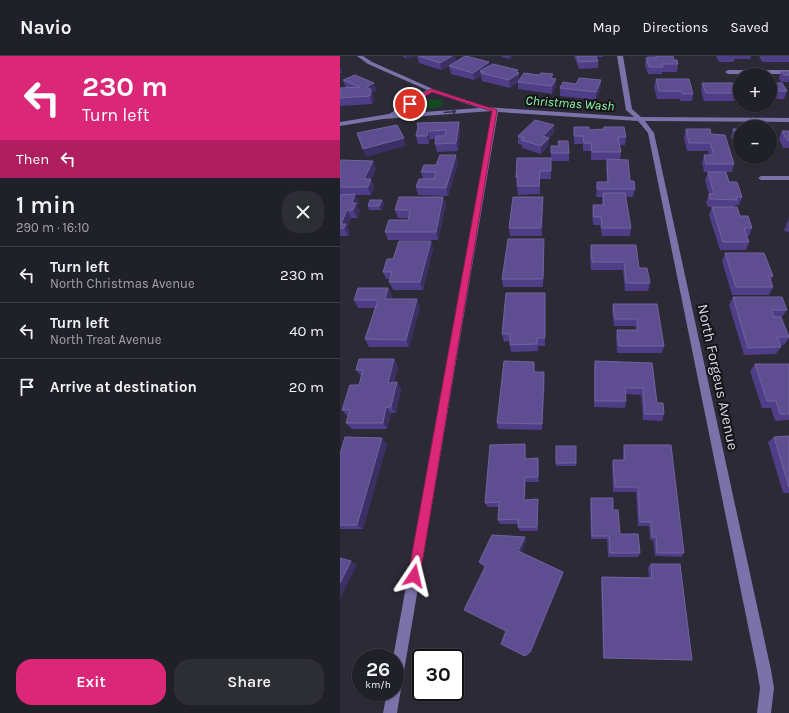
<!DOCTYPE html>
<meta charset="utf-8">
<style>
body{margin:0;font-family:Karla,sans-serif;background:#2d2d34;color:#f1f3f6;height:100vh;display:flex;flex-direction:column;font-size:15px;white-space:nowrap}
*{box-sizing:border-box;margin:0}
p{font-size:13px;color:#a2a3a8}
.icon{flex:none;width:22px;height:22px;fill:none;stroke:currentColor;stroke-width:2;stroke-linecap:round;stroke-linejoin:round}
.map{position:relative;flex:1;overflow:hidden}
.drawer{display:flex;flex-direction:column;background:#202028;width:340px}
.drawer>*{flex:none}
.guide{background:#db2777;color:#fff;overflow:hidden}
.tools{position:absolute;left:393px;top:12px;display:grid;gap:8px}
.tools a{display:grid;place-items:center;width:44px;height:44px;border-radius:50%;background:#202028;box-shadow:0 1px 3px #0004,0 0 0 1px #3d3e45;font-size:20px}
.speed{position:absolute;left:12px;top:593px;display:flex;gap:8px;font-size:20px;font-weight:700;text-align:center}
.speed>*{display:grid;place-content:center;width:52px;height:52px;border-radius:50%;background:#202028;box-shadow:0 1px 3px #0004,0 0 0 1px #3d3e45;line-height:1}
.speed small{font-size:10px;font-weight:400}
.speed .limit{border:2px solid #111;border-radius:6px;background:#fff;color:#111}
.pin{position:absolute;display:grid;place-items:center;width:34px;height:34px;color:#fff;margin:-17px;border:2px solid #fff;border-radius:50%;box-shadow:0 1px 4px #0007}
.me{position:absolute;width:44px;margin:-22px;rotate:10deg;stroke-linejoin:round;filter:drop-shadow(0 0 3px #0008)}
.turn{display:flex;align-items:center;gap:14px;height:84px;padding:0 16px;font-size:18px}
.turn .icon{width:52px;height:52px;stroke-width:2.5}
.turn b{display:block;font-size:28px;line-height:34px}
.then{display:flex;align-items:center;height:38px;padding:0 16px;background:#0003;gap:8px;font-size:15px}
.round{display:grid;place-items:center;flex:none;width:42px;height:42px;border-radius:16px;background:#2d2d34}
.headline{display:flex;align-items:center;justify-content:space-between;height:68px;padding:0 16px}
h1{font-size:24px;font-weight:600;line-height:30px}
.cta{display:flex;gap:8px;margin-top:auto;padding:8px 16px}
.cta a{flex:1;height:46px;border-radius:16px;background:#db2777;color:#fff;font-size:16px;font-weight:600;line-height:46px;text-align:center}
.cta a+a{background:#2d2d34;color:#f1f3f6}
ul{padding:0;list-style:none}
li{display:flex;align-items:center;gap:12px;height:56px;padding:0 16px;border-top:1px solid #3d3e45}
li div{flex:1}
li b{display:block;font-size:15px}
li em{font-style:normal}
header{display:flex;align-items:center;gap:24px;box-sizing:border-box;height:56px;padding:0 20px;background:#202028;border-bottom:1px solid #3d3e45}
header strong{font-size:19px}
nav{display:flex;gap:22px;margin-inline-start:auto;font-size:14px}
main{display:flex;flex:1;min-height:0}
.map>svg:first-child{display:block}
.green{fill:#134823}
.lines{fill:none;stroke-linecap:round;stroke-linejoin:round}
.minor{fill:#7a72a9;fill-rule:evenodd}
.wall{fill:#503d87}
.shaded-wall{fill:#3b2f63}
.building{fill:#5e4e91;stroke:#71639d}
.oneway{stroke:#38344b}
.route{fill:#db2777;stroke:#8e194d}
.labels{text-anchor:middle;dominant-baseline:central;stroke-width:4;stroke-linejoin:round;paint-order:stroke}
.far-water-label{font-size:13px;font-style:italic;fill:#8cfca6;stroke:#141319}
.street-label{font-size:15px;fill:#d5d5dd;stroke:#141319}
</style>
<header>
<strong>Navio</strong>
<nav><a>Map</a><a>Directions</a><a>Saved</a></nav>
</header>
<main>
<section class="drawer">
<div class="guide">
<div class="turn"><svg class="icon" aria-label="left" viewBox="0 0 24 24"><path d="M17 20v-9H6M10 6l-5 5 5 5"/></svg><div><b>230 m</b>Turn left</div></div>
<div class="then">Then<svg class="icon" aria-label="left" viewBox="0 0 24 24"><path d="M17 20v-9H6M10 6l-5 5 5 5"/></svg></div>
</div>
<div class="headline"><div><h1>1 min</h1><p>290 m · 16:10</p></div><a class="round"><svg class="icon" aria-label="close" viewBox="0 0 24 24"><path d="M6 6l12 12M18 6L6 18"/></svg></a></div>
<ul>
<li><svg class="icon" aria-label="left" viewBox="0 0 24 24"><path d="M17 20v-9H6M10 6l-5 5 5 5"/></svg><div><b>Turn left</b><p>North Christmas Avenue</p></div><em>230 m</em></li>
<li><svg class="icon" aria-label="left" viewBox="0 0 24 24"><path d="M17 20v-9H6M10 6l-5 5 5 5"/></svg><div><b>Turn left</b><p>North Treat Avenue</p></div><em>40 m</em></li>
<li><svg class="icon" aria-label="arrive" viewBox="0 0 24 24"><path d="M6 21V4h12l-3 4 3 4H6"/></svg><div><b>Arrive at destination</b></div><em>20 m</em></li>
</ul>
<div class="cta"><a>Exit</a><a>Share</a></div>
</section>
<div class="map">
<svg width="449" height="657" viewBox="0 0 449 657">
<rect width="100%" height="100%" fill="#2b2a36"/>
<path class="green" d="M93,43L102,44L104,48C98,54 90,54 83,50L85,45Z"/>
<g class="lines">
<g class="minor">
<path d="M17,0H23L32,6L93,33L144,50L145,51L294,61L286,54L277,0H283L292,53L301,61L449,62V66L305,65L314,77L431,614L434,632L431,657H417L420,632L417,614L308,77L298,65L158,56L57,657H43L47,636H55V602H53L152,55L43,63L0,70V66L49,58L87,34L28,8ZM92,36L139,52L56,58Z"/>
<path d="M449,14V18H388L385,16L388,14Z"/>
<path d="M449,120V124H421L418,122L421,120Z"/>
</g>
</g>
<g class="wall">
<path d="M62,0H76L67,3Z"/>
<path d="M77,0H115L116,6L150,10L179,17V24L213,22L216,30L212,38L178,33V26L179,25L170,32L142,25L141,20L134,24L111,18L109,10L114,7L101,14L79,7Z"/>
<path d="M162,0H174L169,3L162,1Z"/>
<path d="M234,0H263V1H257L258,5V12L239,13Z"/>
<path d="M307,0H333L334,4L338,8L337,16H322V18H308L305,9L306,2H307Z"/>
<path d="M376,0H411L410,3H394V6H379Z"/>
<path d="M419,0H449V6H422Z"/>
<path d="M441,15H449V26H441L439,22Z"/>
<path d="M316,23L353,38L352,45H340V43H317L314,31Z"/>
<path d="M3,24L37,35L32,37L34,41L32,48L0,50V32H7H6Z"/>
<path d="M261,24V32L256,44L220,40V32L236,28Z"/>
<path d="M362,27L400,34V33V41L399,45H364L361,35Z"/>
<path d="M430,27L447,35L444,43H433L432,46H430Z"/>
<path d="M119,66L120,74L118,95L97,96L95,88L96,83H90L89,88H78L76,80L78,71Z"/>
<path d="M214,69V77L209,82V89L201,98L182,92V89L178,88V80Z"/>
<path d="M234,71L249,74L264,73V71L286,81L285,89H279L281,96L280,104L295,133L293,141H286L291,172L290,180H262L260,169H253L252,157L253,149H262V141H256L257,126H267L266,111L267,104H251V95H243V88H234Z"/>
<path d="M346,73L371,78L394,108L392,116H386L389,126L402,141L399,149H395V151L400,160L412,172L409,180H407L409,186L406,194H380L369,159L372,151H368L366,146L369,138L365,124L368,116H364L362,107L364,99H369L368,95H347L344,81Z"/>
<path d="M393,73H400V96H397L391,81Z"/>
<path d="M430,73L437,85L433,92H430Z"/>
<path d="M442,75H449V92H443L439,83Z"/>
<path d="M211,90H218L229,97V105H211Z"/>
<path d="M211,102V123H200V138L178,139L176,121Z"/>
<path d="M33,105L36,113L31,123L34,131L31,139H15L19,147L17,150L20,155L17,162H11L7,170L10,176L8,180H0V107Z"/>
<path d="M118,107L108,140L78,139L76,131L83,123L81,116L96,109Z"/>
<path d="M103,141L106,149L98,184H48L45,176L68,164V162H58L55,154Z"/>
<path d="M203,141V149L202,180H170L169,172Z"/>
<path d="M42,144L44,148L41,154H29L28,150Z"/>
<path d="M449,162V176L444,175Z"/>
<path d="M91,185L93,193L83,234H53L49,226L50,223H46L43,216L53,203Z"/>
<path d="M251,189L299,212L310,227L308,235H285L283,214H251L250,197Z"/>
<path d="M204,191L203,231H163L162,223Z"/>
<path d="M385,197L433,220L431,224L433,231L429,239H392L382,205Z"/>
<path d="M48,232L52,240L51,243L80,251L69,291H29L25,283L35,252H18L14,244Z"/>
<path d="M205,237V290H198V295L171,296L170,289V285L164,286L162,278Z"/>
<path d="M393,241L447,254L442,261H441L449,282L444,289H440L441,291L436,298L404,299L389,249Z"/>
<path d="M273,248H317L324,290L322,297H277L276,281L277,274H296L295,270H274L272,256Z"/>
<path d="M54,303L58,310L54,327L57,326L61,333L56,357H51L47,373H12L6,367L8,361L2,354L19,329L21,320L16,314Z"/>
<path d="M255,305L312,307L317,347L324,358L322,365L303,364L301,339L286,338V345L285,352L254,351V312Z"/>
<path d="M194,306L195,316L205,323L202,374L158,373L157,367Z"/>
<path d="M415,308H449V364L435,365L431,352H422L410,315Z"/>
<path d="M449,380V437H443L428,386L434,381Z"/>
<path d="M47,388L23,473H0V398Z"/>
<path d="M185,388L186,394V403L199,408V426H186L185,444L198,448V475H180L178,471V468H160L158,464L159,451H148L145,447Z"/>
<path d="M284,389L344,497L341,501L315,500L313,484H310L309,470H298L296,436H273L272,409L273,404H283V394Z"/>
<rect x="216" y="390" width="20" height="20"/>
<path d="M251,442L273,454L280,478L300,497L298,501H268L267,483H251L250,447Z"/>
<path d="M186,485L181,496L223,516V519L191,596L186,600H185L166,575L145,511L141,509L139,506Z"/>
<path d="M311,508L347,604L263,602L261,523L262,521L309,522L308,511Z"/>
</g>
<g class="shaded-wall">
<path d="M66,0H76L67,3Z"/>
<path d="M112,0H115L116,6L101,14L100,7Z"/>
<path d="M169,0H174L169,3Z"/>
<path d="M149,6L150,14L140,15L141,20L134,24L133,17Z"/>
<path d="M0,10L3,17L0,18Z"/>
<path d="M178,14L179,24L170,32L169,24L176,16Z"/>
<path d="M216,23V30L212,38V30Z"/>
<path d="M261,24V32L256,44V36Z"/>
<path d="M34,27L37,35L32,37L34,41L32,48L28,33V30Z"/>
<path d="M119,66L120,74L118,95L116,87Z"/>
<path d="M214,69V77L209,82V89L201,98V90L203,80Z"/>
<path d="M88,75L90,83L89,88L87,80Z"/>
<path d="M64,82L66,90L26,101L23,93Z"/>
<path d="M116,99L118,107L108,140L106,132Z"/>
<path d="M33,105L36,113L31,123L34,131L31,139L24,123Z"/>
<path d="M15,138L19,147L17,150L20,155L17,162L13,154L12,147Z"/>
<path d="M103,141L106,149L98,184L96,176Z"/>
<path d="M203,141V149L202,180L201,172Z"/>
<path d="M42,144L44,148L41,154L39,150Z"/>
<path d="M7,154L11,162L7,170L10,176L8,180L4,172L1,168Z"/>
<path d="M91,185L93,193L83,234L80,226Z"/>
<path d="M48,232L52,240L48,251L45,243Z"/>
<path d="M77,243L80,251L69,291L66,284Z"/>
<path d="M54,303L58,310L52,333L48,327Z"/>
<path d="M194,306L195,313L194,323Z"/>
<path d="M204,316L205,323L202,374V368Z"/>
<path d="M57,326L61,333L56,357L51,351Z"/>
<path d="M46,351L51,357L47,373L43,367Z"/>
<path d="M42,382L47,388L23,473L17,469Z"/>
<path d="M185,388L186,394V408L185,403Z"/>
<path d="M198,402L199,408V426L198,421Z"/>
<path d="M185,421L186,426L185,448L184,444Z"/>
<path d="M198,443V475L197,471Z"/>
<path d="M185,481L186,485L180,498L178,495Z"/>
<path d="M11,505L17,509L0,543V527Z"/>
<path d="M223,516V519L191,596L186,600H185Z"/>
</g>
<g class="building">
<path d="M79,0H112L100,7Z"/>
<path d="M125,0H126L149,6L133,17L109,10Z"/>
<path d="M237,0H256L258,5L239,6Z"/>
<path d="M316,0H333L334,4H337L338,8H322L323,11H309L306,2H316Z"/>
<path d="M153,8L178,14L176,16L179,17L169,24L141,17L144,16L140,15Z"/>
<path d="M441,15H449V19H444Z"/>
<path d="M184,17L199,19L201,17L213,18L211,22L216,23L212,30L178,26Z"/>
<path d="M15,19L34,27L28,30V33H31L30,40L0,42V32L20,31L3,24Z"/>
<path d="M239,22L261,24L256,36L220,32L223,26L236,28Z"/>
<path d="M316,23H349L353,38H342L341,35H319Z"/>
<path d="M362,27H396L400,35V37H366Z"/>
<path d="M430,27H442L447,35H434L435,38H430Z"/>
<path d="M195,64L214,69L203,80L209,82L201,90L181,84L184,82L178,80Z"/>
<path d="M119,66L116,87L95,88L96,80H105L106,74L88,75L87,80H76L78,71L77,67Z"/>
<path d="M57,69L64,82L23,93L17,77Z"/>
<path d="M234,71H249V74L264,73V71H284L286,81H278L281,96H252L251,87H244L243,80H234Z"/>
<path d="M346,73H370L371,78L385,79L394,108H366L364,99H374L370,87H349Z"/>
<path d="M393,73H400V88Z"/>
<path d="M430,73H431L437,85H430Z"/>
<path d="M442,75H449V84H447Z"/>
<path d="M218,85H228L229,97H211V90H219Z"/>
<path d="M100,99H116L106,132L76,131L79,123H94L96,116H81L84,109H96Z"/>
<path d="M177,102H211V115H200L199,130H177L178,121H176Z"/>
<path d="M267,103L288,104L290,125H294L295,133H257V126H268Z"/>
<path d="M1,104L33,105L24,123H31L28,131H0V107Z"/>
<path d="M368,116H386L389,126H397L402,141H396L397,144L370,143L369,138H374Z"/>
<path d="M263,137H285L291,172H262L261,161H254L253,149H264Z"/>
<path d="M15,138L12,147H16L13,154H7L1,168H6L4,172H0V139Z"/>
<path d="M59,141H103L96,176H45L49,164H68L70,154H55Z"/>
<path d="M173,141H203L201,172H169Z"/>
<path d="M30,144H42L39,150H28Z"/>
<path d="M372,151H397L400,160H408L412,172H404L409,186H383Z"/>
<path d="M168,183H204L203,223H162Z"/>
<path d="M59,185H91L80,226H49L52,216H43L47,203H53Z"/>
<path d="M251,189H296L299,212H307L310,227H286L284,206H252Z"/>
<path d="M385,197H424L433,220H429L433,231H396Z"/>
<path d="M18,232H48L45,243H77L66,284L25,283L38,244H14Z"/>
<path d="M166,237H205V282H197V288L170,289V278H162Z"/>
<path d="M393,241H442L447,254H431L434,261H441L449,281H437L441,291L408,292Z"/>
<path d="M273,248H317L324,290H279L277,274H298L297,263H275Z"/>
<path d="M19,303H54L48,327L57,326L51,351H46L43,367H6L10,354H2L10,329H19L23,314H16Z"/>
<path d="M164,305L194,306V316H204L202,368L157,367Z"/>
<path d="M255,305L312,307L317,347H323L324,358H305L303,332H285L286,345H255Z"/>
<path d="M415,308H449V358H440L436,345H427Z"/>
<path d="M449,380V431L434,381Z"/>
<path d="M5,381L42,382L17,469H0V398Z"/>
<path d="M185,388V403L198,402V421H185L184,444L198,443L197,471H178V463L158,464L159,446L145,447L150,389Z"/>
<path d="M284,389H331L344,497H317L316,481H312L311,466H300L298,431H275L273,404H285Z"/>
<rect x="216" y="390" width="20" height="17"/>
<path d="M251,442H273V454H278L280,478H298L300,497H270L269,480H252Z"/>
<path d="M152,479L185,481L178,495L223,516L190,596L185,600L161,588L166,575L124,554L146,509L139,506Z"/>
<path d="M0,502L11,505L0,527Z"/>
<path d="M311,508H340L352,604L264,602L262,521L312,522Z"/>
</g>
<defs><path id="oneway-shaft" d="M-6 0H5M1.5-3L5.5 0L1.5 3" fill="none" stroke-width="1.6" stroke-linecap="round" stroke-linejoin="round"/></defs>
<use class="oneway" href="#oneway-shaft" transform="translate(110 56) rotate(-5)"/>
<path class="route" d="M91,33L157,54L80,520L78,524L74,526L70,524L68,520L152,55L92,36L71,49L67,48Z"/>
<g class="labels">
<g class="far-water-label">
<text transform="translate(230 47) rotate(4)">Christmas Wash</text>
</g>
<g class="street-label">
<text transform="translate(378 321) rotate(78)">North Forgeus Avenue</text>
</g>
</g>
</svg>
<div class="tools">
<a>+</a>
<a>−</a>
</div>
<div class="speed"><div>26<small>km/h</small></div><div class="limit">30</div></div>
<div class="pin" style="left:70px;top:48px;background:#d93025"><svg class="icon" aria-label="arrive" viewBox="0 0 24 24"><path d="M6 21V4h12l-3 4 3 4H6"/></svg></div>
<svg class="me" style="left:74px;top:520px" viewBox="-20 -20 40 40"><path d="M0-17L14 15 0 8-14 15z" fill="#db2777" stroke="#fff" stroke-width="4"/></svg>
</div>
</main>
